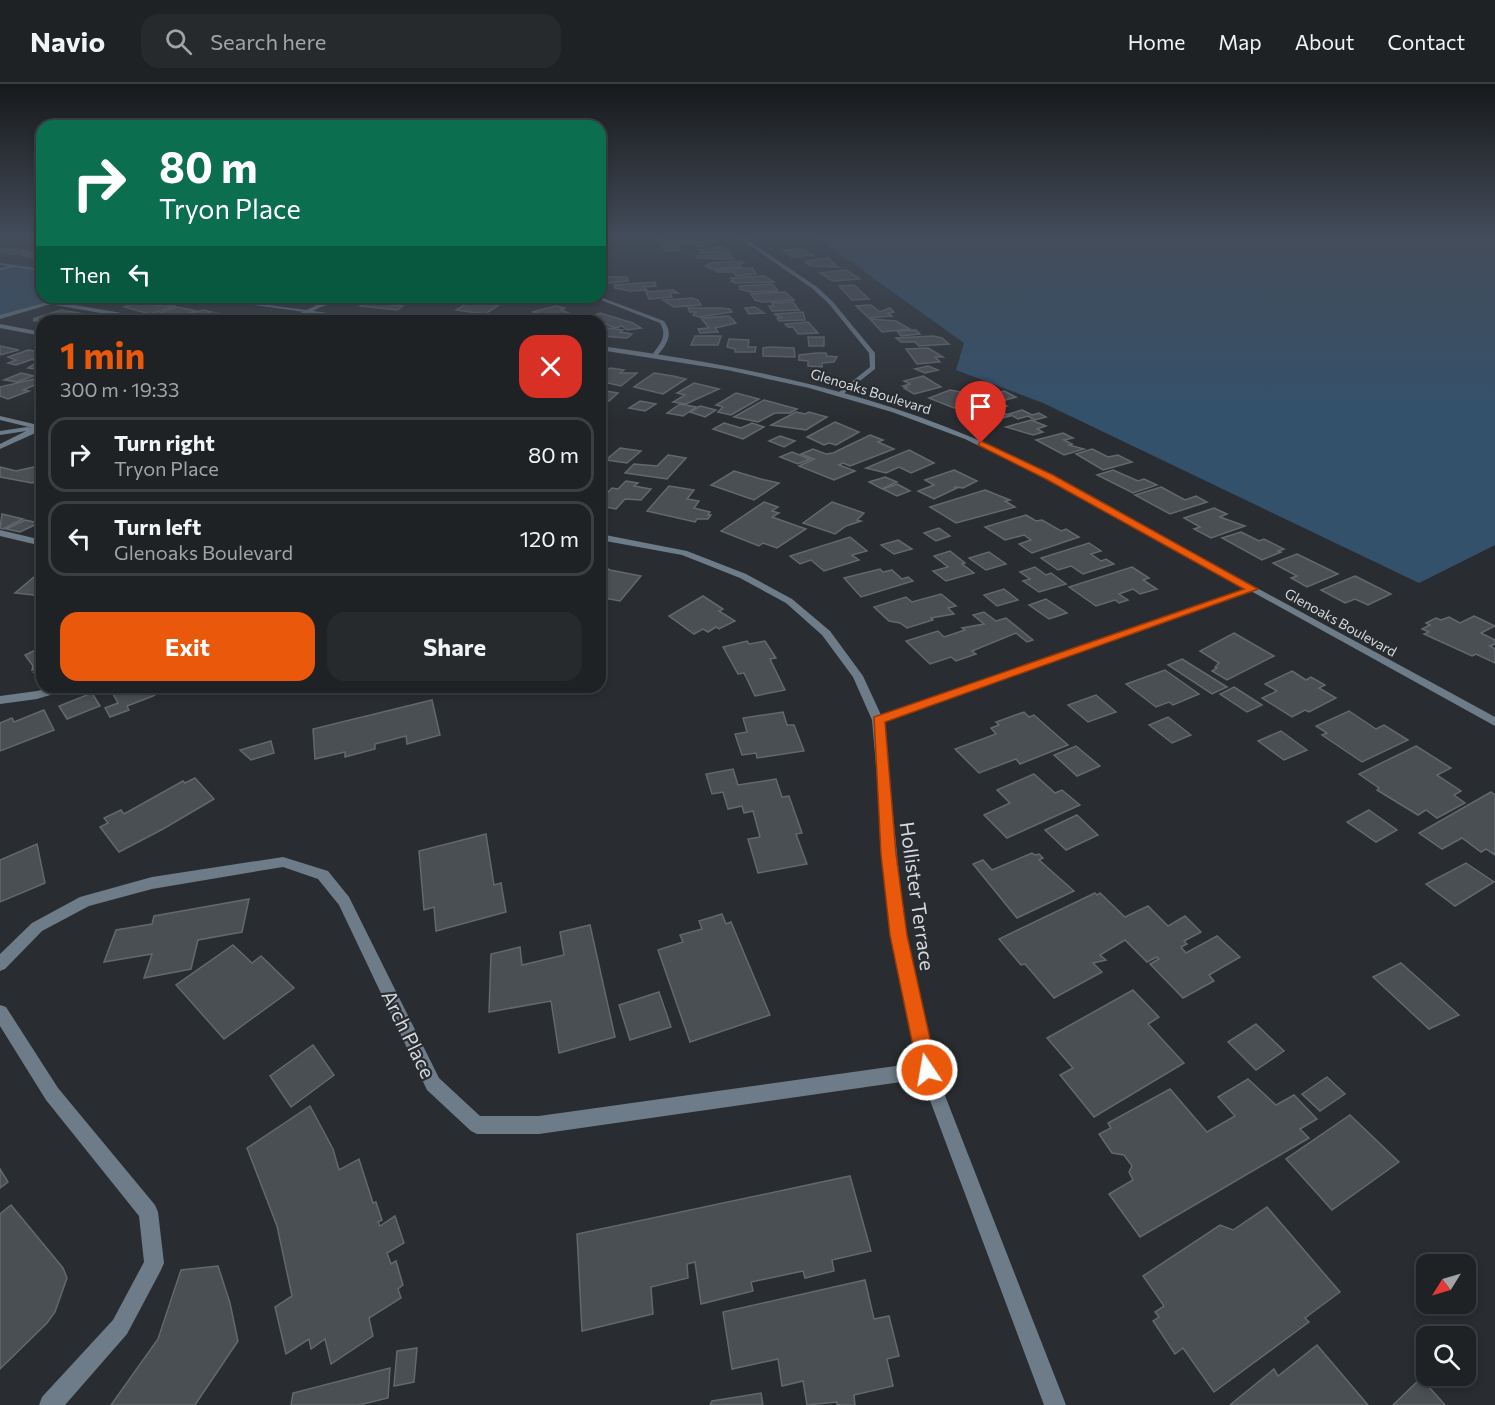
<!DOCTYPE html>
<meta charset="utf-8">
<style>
body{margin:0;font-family:Commissioner,sans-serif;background:#272a2d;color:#f1f3f6;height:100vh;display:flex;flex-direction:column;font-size:22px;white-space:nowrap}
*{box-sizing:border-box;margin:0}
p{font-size:20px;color:#a1a4a7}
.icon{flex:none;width:33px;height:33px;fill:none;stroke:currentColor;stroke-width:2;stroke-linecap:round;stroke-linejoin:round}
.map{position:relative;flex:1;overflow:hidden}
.drawer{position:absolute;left:36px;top:231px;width:570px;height:378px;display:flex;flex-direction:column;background:#1f2225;border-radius:18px;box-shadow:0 3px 9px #0003,0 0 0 2px #3c3f42}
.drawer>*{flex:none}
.banner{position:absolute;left:36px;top:36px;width:570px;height:183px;border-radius:18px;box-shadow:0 3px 9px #0003,0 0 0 2px #3c3f42;background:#0b6e4f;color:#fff;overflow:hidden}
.needle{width:39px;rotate:233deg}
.fabs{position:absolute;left:1416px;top:1170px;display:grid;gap:12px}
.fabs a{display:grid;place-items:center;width:60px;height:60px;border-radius:12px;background:#1f2225;box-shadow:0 3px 9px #0003,0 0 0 2px #3c3f42;font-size:30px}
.pin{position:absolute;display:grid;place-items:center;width:51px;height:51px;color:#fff;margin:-62px -26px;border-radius:50% 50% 50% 0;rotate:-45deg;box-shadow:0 0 6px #0007}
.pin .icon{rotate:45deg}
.me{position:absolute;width:66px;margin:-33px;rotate:348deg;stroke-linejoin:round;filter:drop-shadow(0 0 4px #0008)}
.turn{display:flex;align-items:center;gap:21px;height:126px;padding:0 24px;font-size:27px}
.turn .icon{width:78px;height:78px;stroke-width:2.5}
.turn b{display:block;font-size:42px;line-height:51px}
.then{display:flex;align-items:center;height:57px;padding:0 24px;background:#0003;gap:12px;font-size:22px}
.round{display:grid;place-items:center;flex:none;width:63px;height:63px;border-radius:18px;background:#272a2d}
.overview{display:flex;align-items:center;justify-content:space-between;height:102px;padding:0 24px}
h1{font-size:36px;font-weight:700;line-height:45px;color:#ea580c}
.cta{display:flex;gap:12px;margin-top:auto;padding:12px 24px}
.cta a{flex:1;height:69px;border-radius:18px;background:#ea580c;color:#fff;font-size:24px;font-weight:700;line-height:69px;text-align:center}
.cta a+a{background:#272a2d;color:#f1f3f6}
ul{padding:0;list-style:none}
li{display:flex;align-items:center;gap:18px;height:75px;margin:0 12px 9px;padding:0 12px;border:3px solid #3c3f42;border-radius:18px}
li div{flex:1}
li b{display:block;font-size:22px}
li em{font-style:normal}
header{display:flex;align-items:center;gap:36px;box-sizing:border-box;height:84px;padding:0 30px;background:#1f2225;border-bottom:2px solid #3c3f42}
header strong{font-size:28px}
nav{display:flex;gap:33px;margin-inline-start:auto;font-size:21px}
.search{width:420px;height:54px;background:#272a2d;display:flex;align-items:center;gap:15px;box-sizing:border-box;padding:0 21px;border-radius:18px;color:#a1a4a7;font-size:22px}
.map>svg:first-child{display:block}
.green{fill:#33516b}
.building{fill:#4a4f53;stroke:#63686d;stroke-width:1.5}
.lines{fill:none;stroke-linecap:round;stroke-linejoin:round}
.service{fill:#6e7c89;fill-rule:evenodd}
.minor{fill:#6e7c89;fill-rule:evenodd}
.tertiary{fill:#6e7c89;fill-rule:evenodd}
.route{fill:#ea580c;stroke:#983908;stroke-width:1.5}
.labels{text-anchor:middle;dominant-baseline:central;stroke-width:4.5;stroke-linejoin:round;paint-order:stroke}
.far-street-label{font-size:14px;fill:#d7dadc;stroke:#292d31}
.near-street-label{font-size:20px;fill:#d7dadc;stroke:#292d31}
</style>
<header>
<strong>Navio</strong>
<div class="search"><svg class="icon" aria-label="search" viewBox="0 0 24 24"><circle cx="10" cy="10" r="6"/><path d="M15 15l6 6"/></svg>Search here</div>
<nav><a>Home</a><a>Map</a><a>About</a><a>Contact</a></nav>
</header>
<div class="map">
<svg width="1495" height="1321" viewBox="0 0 1495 1321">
<rect width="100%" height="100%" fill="#292d31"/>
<g class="green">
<path d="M816,153H1495V461L1419,499L1043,319L956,286L964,259Z"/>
<path d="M13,182L42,186V213H72L0,233V185Z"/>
</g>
<g class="building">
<path d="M657,156L684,158L686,160H673L679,162L680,166L666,167Z"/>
<path d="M714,157L716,159H706L707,162H693L687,158Z"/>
<path d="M723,163L729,168L701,169L699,166Z"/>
<path d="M0,165H16L29,167L16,170L0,168Z"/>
<path d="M800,165L814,171L792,173L783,166Z"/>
<path d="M42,166V172L34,174L21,171Z"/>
<path d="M730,170L734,175L698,174L696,172Z"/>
<path d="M828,174L838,183L811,182L806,179H809L806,177Z"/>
<path d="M742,177L744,179L739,180L741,183L712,185L705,182L711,179Z"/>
<path d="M752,184L756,190L736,192L734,188H717L715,186Z"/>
<path d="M846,186L860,195L833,197L820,189Z"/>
<path d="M764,192L774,198L735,199L731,197L733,196L731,194Z"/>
<path d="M600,193H627L628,197L600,200Z"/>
<path d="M655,198L656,202L643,203L647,206L629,207L615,204L614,201Z"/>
<path d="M772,200L778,207L750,208L739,205L740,202Z"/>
<path d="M854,201L869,215L852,216L839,202Z"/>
<path d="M673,206L678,209H670L672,213L649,215L646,208Z"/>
<path d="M785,208L794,216L762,218L755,216L751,210Z"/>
<path d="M102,213H124L130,214L112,219L93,215Z"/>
<path d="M550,213H553L564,215L555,219L541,217Z"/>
<path d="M692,214L698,216L701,221L674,223L663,216Z"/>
<path d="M140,218L160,222H176L150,230L124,223Z"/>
<path d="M368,218L403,222L397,226L360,222Z"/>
<path d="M469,218L499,221L485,230L456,226Z"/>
<path d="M793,218L799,226L772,227L769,222H774L772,219Z"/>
<path d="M871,221L880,228L890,224L894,228L888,229L892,232L869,234L856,222Z"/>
<path d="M556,222L565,224L561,226L574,231L565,235L532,228Z"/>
<path d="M177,223L196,227L180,232H151Z"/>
<path d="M755,223L764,229L749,230L745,224Z"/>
<path d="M688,224H722L730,225L732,228L699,233L693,231L696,228H690Z"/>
<path d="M61,226L96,232L82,237H67L76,234L64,232L53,237H33L38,235H33Z"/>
<path d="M203,226L211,228L186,237L174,235Z"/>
<path d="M803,228L805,236L779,237L777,234H783L774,230Z"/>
<path d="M214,229L223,230L204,237H188Z"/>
<path d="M600,229L633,239L641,244L627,246L622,242L615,244L589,233Z"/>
<path d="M504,232L536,235L487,237Z"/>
<path d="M729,232L736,239L715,244L718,248L700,249L698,245L709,244L701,234Z"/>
<path d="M246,233L269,236L235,237Z"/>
<path d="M870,235L896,237L910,245L882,248Z"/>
<path d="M808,238L818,249L798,250L793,243H788L785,240Z"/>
<path d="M600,243L623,246L620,248L632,250L627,254L600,252Z"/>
<path d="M916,246L920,250L901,252L897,247Z"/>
<path d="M695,252H721L718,261H691Z"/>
<path d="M933,252L942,254L949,260L919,262L915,258H901L896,254Z"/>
<path d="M808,253H824V262H809Z"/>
<path d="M729,255L749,256L748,263H756L755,268H735V265L727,263Z"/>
<path d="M0,262L19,266L0,271Z"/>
<path d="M769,263L794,264L795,273L763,272V264Z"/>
<path d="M928,264L943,273H935L940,278L917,280L906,265Z"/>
<path d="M28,266L42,268V272L16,281L8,279L16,276L8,273Z"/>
<path d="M816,269H826L827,272L837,273L834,278L822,279V283L808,282V277L799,276V271Z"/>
<path d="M42,273V286L28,284L39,277L33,276Z"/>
<path d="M928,282L938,286L925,289L915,285Z"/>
<path d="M610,284L624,286L620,289H637L621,302L608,299L600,300V292Z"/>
<path d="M21,289L34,292L17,298L4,296Z"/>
<path d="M654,289L673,292L686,295L663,310L634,303Z"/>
<path d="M923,292L941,303L914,310L904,304L907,303L903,302L910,300L904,297Z"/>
<path d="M38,294L42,298L23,306L29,307L8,315L0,312V303Z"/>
<path d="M694,299L719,305L686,320L673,318L685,311L677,309Z"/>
<path d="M950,306L967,309L964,310L968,312L964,313L974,318L954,324L929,314Z"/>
<path d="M606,307L618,309L609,317L600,316Z"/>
<path d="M1004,307L1016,313L992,320L981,314Z"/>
<path d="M736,309L759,315L731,331L718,328L723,323L716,321Z"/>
<path d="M764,316L797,325L790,329H775L758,338L734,333Z"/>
<path d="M640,317L656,320L645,327L629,324Z"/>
<path d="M1000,319L1007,322L996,325L1010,332L987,338L965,327Z"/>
<path d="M680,320L696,323L683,332L667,329Z"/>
<path d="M700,322L716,326L705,333L690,328Z"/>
<path d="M1022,326L1032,331L1039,329L1046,333L1035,336L1028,332L1018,335L1009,330Z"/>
<path d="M796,328L805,330L809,328L827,333L806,346L771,341Z"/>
<path d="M1031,336L1046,342L1037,345L1043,348L1033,351L1006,343Z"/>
<path d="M835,338L859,348L836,361L829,359L824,361L807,353Z"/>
<path d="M724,339L741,344L752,339L764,343L743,355L713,345Z"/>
<path d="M1063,349L1073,354L1064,356L1072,360L1069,361L1084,365L1064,371L1036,356Z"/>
<path d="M870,351L883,356L878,358L894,365L850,382L843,379L839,381L855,387L834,396L799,382L814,375L801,370L813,365L826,370L833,369Z"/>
<path d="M780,352L795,357L784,363L769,357Z"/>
<path d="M620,364L641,367L627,379L606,376Z"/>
<path d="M1092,365L1108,373L1118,371L1132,378L1103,386L1076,370Z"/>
<path d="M909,366L934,379L911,389L899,383L886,389L866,384Z"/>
<path d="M792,368L810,375L798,380L780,373Z"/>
<path d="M668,371L686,374L667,395L625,389L634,380L657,382Z"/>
<path d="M0,383L16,387L34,383L42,385V395L32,399L0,393Z"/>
<path d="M954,386L977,397L963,404L954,403L957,404L934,415L918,407L934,401L925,396Z"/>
<path d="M1113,386L1138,397L1144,395L1157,401L1133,409L1097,391Z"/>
<path d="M734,387L761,395L779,399L754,416L711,401Z"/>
<path d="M885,393L897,398L882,405L869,398Z"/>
<path d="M626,397L638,399L634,402L651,405L641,416L625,415L616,425L600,422L607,415L602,414L612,404L618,405Z"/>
<path d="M897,400L910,407L897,412L883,405Z"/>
<path d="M669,402L694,406L687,415L699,417L694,424L710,428L708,431H711L708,435H697L695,438L647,427Z"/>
<path d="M1161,403L1185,416L1196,412L1207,418L1170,430L1135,411Z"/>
<path d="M985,406L1010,416L1005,417L1015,423L956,439L930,423Z"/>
<path d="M764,418L778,423L772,427L779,429L772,433L806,445L777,464L763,459L759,462L721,447Z"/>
<path d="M832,418L864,429L857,436L861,437L846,442L835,450L803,439Z"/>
<path d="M1214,424L1227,430L1220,433L1245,442L1211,454L1194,445L1200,443L1184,434Z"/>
<path d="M2,430L23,435L3,445L0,444Z"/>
<path d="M1026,431L1036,437L1042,436L1061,447L1066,445L1079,453L1032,469L1019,460L1031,456L1024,451L1005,456L985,443Z"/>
<path d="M25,436L39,439L20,448L6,445Z"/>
<path d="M939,444L950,452L936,457L924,449Z"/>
<path d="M1241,448L1259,457L1264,455L1284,465L1278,467L1281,468L1262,476L1222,454Z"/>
<path d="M850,453L867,467L852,471L859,476L824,487L811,476L800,480L790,472Z"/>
<path d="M898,456L912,465L894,470L881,461Z"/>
<path d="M1089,459L1101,467L1091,470L1101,477L1106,475L1114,480L1083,490L1071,482L1058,486L1041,474Z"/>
<path d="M950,467L965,479L962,480L974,489L946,497L933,487L948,483L934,472Z"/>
<path d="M989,468L1006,480L986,486L969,474Z"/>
<path d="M1297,470L1338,490L1307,503L1291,494L1297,492L1273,479Z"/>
<path d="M602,482L610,486L641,492L620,517L604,514L600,517Z"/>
<path d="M1035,483L1046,491L1051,489L1066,500L1039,508L1023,497L1030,495L1020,488Z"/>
<path d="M1132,483L1149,494L1143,496L1157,505L1140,510L1133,505L1119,510L1128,516L1119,519L1115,516L1096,522L1069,503Z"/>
<path d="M880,485L883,488L892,486L902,495L908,493L913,497L861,513L844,494Z"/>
<path d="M1355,492L1391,510L1368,521L1355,515L1345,519L1321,506Z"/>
<path d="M34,493L42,494V512L15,509Z"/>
<path d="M1004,505L1018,516L997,522L984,511Z"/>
<path d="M941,510L956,522L948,524L954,530L931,534L933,536L907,544L900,539L889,537L874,523L906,513L912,518Z"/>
<path d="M703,512L723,525L719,527L735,537L719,545L716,543L708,548L703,545L694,550L669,532Z"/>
<path d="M1046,515L1067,529L1049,535L1029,521Z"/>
<path d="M984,528L996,537L1006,534L1033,556L1027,558L1016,549L972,567L976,570L956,577L951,573L930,580L906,557L938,547L944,553L965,546L962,544L984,540L973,531Z"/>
<path d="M1474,532L1495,542L1481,549L1495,556V560L1490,562L1495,565V579L1476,570L1472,572L1424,550L1429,548L1422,545L1430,541L1426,539L1436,534L1441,536L1449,533L1460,539Z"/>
<path d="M1234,549L1274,572L1227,596L1212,587L1217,584L1215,583L1219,579L1200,567Z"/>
<path d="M747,557L749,560L765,557L776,574L770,575L785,606L755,612L744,589L738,590L723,563Z"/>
<path d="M42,563V586L34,588L36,585L32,586L33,582L25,571Z"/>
<path d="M1182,575L1227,603L1212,610L1168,581Z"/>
<path d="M1165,586L1199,610L1173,621L1169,618L1156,623L1126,600Z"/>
<path d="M1292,587L1306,596L1311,593L1325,601L1319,604L1336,614L1309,628L1305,626L1292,633L1262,614L1277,607L1265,600Z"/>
<path d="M109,603H161L153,606L156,610L153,612L127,622L129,626L110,633L105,624L118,619Z"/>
<path d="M356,603H401L357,608Z"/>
<path d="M1234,603L1262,621L1247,628L1220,610Z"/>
<path d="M92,609L100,622L67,635L59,622Z"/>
<path d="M1096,611L1116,628L1088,638L1068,621Z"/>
<path d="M432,616L440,651L407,660L406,652L375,660V665L345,673V668L315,675L313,645Z"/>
<path d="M44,626L54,646L0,667V639L12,634L14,638Z"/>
<path d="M1349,627L1376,645L1384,641L1408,656L1362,678L1322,651L1327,649L1316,642Z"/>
<path d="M783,628L787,641H794L804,667L757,674L756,669L742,671L735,650L747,648L743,634Z"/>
<path d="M1024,628L1029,633L1034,631L1068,661L1020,680L1016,675L979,689L955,665L996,650L991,644L999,641L996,638Z"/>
<path d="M1168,633L1191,651L1172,659L1149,641Z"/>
<path d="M1281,647L1307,666L1284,676L1258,657Z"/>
<path d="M271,657L274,669L251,676L240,666Z"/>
<path d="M1076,662L1100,682L1077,692L1054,671Z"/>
<path d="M1416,662L1451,684L1437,691L1461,707L1454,711L1465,719L1437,734L1426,726L1418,731L1377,706L1379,704L1359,690Z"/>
<path d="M733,685L738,701L776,695L782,713L789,712L802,749L796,750L807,780L758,789L748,755L760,753L753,727L744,729L742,722L728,725L723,708L712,710L706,690Z"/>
<path d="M1034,690L1055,709L1062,706L1080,721L1007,754L984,731L1010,719L997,706Z"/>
<path d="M195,694L214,715L163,745L119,768L100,743L108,739L104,734L121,726L124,730L183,697L185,699Z"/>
<path d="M1491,708L1495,711V771L1486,765L1481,768L1462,754L1442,765L1419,749Z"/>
<path d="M1369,726L1397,746L1376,758L1347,738Z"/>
<path d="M1077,731L1098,751L1066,766L1045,746Z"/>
<path d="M486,750L494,801L501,799L506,828L436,847L434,823L424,826L419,767Z"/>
<path d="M37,760L45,799L0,818V776Z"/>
<path d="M1032,769L1035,771L1039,770L1043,774L1039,776L1074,807L1017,834L973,780L983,776L992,786Z"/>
<path d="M1466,779L1494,798L1455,822L1426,800Z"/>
<path d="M1095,809L1097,811L1100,809L1125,833L1148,822L1168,842L1185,832L1201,848L1184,857L1187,860L1181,863L1186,869L1217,852L1240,873L1209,891L1214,897L1183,914L1150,880L1159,875L1157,873L1147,878L1125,856L1100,871L1106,876L1093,879L1102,888L1054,914L1025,880L1021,881L999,855Z"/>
<path d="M249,815L242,848L198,856L191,885L144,894L152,870L104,878L116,846L152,840L154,832Z"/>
<path d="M722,830L726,840L731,838L770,931L690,958L658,866L683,858L680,851L702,845L699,837Z"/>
<path d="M590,841L615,953L559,969L551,917L489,928L491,870L520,863L522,881L564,871L560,848Z"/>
<path d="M233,861L252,879L261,872L294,904L224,955L176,901Z"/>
<path d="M1401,879L1459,931L1429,945L1373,893Z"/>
<path d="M1133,906L1159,933L1148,940L1184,979L1094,1033L1060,991L1073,984L1047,954Z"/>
<path d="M659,908L671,943L630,956L619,921Z"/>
<path d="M1256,940L1284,967L1256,986L1228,958Z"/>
<path d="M313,961L334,991L291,1023L270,992Z"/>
<path d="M1327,993L1345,1010L1320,1027L1302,1010Z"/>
<path d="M1248,995L1276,1021L1294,1011L1317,1035L1300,1045L1309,1054L1140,1153L1109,1110L1133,1096L1129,1088L1132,1082L1124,1071L1112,1069L1099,1050L1111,1044L1108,1039L1170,1005L1207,1048L1235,1032L1218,1013Z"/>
<path d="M310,1022L333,1065L339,1086L359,1075L373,1119L376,1118L382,1136L378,1138L380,1142L395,1132L404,1159L387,1169L391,1180L396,1177L403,1201L398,1205L401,1214L369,1234L373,1252L331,1280L325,1255L311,1265L309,1255L286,1270L275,1223L292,1212L277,1142L247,1064Z"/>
<path d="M1350,1031L1399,1078L1332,1126L1286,1075Z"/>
<path d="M0,1085L8,1098L0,1104Z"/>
<path d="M850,1092L871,1167L832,1176L834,1187L805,1194L803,1187L751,1198L753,1207L701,1220L695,1178L687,1180L688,1194L651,1203L653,1230L582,1247L577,1150Z"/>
<path d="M11,1121L63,1184L67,1194L55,1228L47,1239L0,1285V1130Z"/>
<path d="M1267,1123L1340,1208L1305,1234L1309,1238L1214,1308L1183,1264L1175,1270L1153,1237L1159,1233L1155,1228L1164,1222L1143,1192L1220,1141L1233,1146Z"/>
<path d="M218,1182L230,1219L238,1257L195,1321H111L158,1255L181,1186Z"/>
<path d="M865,1196L874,1235L889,1232L899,1272L887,1275L893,1302L854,1311L855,1321H837V1318L807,1321L803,1297L782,1302L778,1275L732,1285L723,1228Z"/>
<path d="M1317,1261L1368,1321H1230L1274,1285L1278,1292Z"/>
<path d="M417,1264L414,1298L394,1302L397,1267Z"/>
<path d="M390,1284L388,1314L359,1321H291L293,1309Z"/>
<path d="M1421,1294L1445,1321H1393Z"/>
<path d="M761,1309L763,1321H710L712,1317Z"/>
</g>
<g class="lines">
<path class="service" d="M51,217L157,235L160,237H147L49,220Z"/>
<g class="minor">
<path d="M738,153H743L817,203L833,218L875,269V285L842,311H838V309L870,283L869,269L829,220L813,205Z"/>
<path d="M15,181V183L0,186V184Z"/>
<path d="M66,213H75L0,235V231Z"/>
<path d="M346,213H355L321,223L292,237H284L317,221Z"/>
<path d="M412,213L447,215L464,213L447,219Z"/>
<path d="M593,213H600L664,237C674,251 667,260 657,272L652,271C660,260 668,252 660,239Z"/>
<path d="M0,240L42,248V252L0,244Z"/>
<path d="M0,332L38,341L42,340V346L0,365V360L26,347L0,351V347L27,343L33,344L0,336Z"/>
<path d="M0,446L42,456V462L0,452Z"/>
<path d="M600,450L687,467L746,490L792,515L830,547L863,592L881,631L1250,503L1253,502L1258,505L884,638L905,851L935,986L1066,1321H1044L922,995L539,1050H477L471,1047L427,1006L339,821L318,795L283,783L152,805L89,822L42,847L5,885L0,887V870L32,839L80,813L152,793L283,773L328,787L349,813L439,994L480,1032H539L917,979L891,851L872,636L853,593L822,551L786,519L740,494L682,471L600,456Z"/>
<path d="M53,603H72L70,605L37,615L0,620V612L37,607Z"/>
<path d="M0,921L6,923L58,1004L155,1121L158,1128L164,1179L161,1186L127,1250L65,1321H39L42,1313L113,1236L144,1178L139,1132L46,1016L0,942Z"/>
</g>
<g class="tertiary">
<path d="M0,179L42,185V187L0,181Z"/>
<path d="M195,213H210L387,237H371Z"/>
<path d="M600,262C726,279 853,303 971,353C1048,385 1120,428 1193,469C1293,524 1394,578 1495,633V642L1061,402L965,355L892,328L809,304L727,286L600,266Z"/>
</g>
</g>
<linearGradient id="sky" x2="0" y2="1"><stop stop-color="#17191b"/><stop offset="0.45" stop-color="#434c5a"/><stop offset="1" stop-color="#434c5a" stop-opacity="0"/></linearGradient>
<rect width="1495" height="338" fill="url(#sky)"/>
<path class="route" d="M981,357L1053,391L1258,505L885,638L896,770L907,851L937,986L934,993L927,995L920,993L918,986L890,851L881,770L874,633L1244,505L1046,395L978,361Z"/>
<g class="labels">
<g class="far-street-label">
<text transform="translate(871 307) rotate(17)">Glenoaks Boulevard</text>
<text transform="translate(1341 538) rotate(29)">Glenoaks Boulevard</text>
</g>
<g class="near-street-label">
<text transform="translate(918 812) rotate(82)">Hollister Terrace</text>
<text transform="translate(409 950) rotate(64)">Arch Place</text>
</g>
</g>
</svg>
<div class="fabs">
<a><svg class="needle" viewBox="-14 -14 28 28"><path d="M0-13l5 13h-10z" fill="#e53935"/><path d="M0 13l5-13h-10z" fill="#a1a4a7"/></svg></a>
<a><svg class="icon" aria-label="search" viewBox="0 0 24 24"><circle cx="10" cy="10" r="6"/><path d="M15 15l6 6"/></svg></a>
</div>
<div class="pin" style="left:981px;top:359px;background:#d93025"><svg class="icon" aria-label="arrive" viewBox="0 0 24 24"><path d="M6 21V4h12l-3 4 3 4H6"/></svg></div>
<svg class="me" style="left:927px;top:986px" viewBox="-20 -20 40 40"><circle r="17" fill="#ea580c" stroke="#fff" stroke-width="3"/><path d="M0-11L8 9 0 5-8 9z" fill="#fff"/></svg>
<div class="banner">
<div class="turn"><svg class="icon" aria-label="right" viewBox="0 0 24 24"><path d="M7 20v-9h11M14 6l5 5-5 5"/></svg><div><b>80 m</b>Tryon Place</div></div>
<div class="then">Then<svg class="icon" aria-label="left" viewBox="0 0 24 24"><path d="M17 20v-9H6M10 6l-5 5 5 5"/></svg></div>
</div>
<section class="drawer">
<div class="overview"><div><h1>1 min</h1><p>300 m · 19:33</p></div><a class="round" style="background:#d93025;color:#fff"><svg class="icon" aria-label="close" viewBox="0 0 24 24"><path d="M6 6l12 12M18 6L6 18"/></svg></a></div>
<ul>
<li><svg class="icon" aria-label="right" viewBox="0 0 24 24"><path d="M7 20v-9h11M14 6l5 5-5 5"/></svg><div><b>Turn right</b><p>Tryon Place</p></div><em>80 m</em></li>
<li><svg class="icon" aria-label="left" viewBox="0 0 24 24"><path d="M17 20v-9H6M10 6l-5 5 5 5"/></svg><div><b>Turn left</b><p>Glenoaks Boulevard</p></div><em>120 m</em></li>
</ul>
<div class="cta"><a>Exit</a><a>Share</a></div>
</section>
</div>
